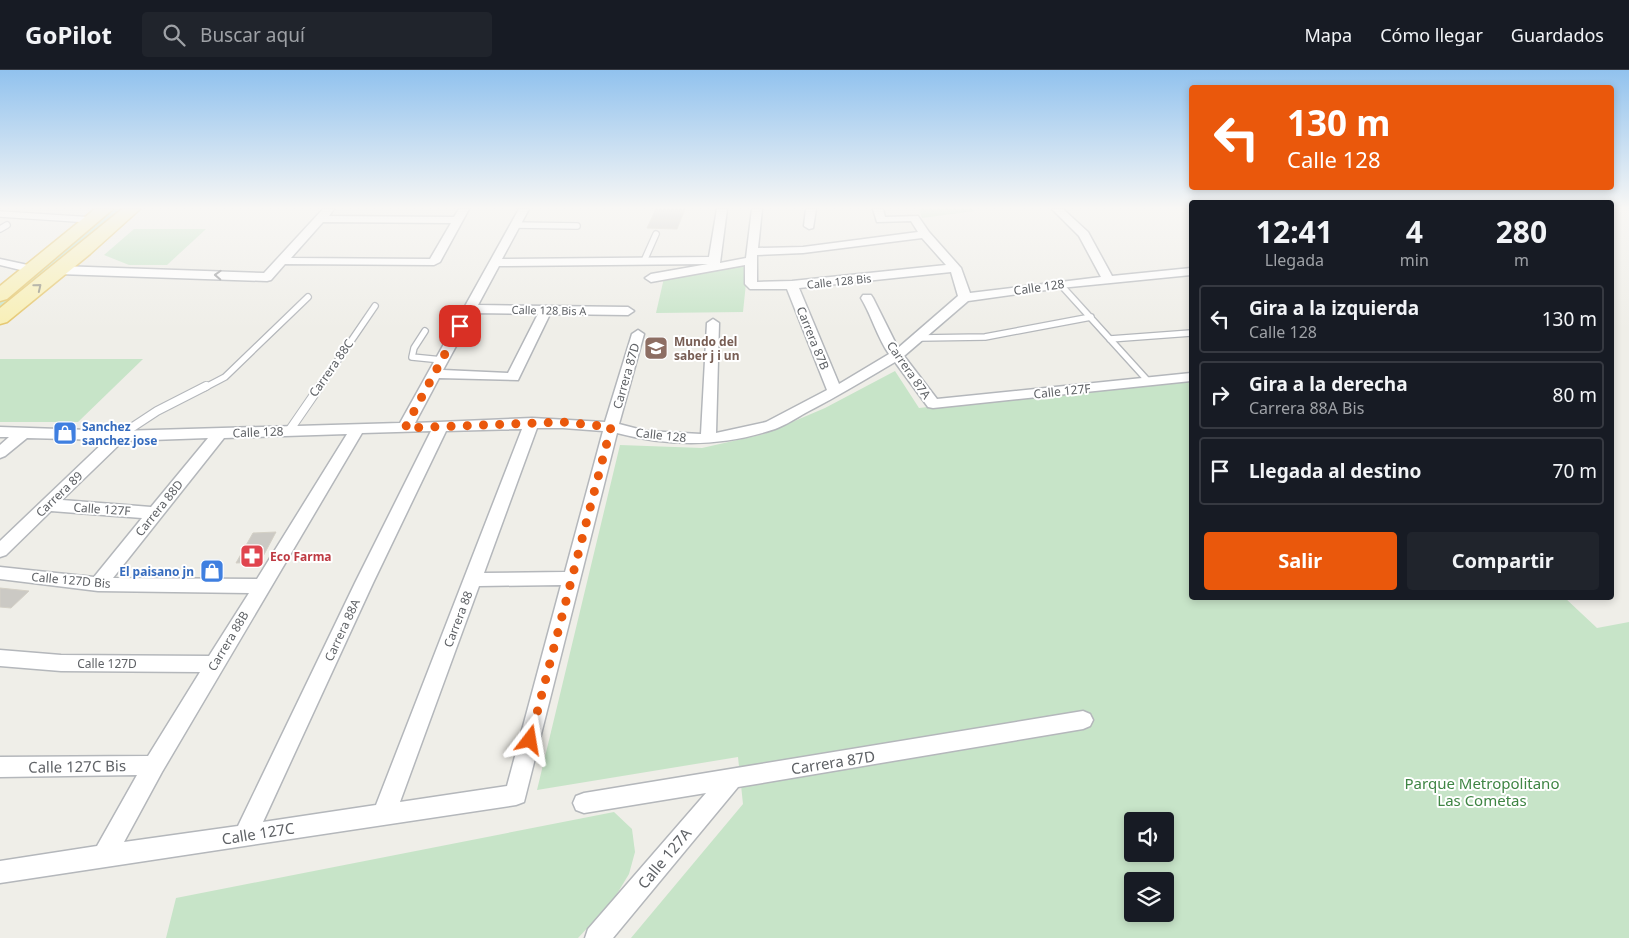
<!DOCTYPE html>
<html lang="es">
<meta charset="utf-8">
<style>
body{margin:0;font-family:"Noto Sans",sans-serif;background:#20242c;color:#f1f3f6;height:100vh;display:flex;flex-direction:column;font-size:19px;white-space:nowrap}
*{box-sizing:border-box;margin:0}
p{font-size:16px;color:#9ea1a6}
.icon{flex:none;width:28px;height:28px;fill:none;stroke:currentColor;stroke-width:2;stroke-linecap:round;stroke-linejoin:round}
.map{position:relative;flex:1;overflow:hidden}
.panel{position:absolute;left:1189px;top:130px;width:425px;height:400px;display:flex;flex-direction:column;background:#171b24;border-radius:5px;box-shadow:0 2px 8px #0003}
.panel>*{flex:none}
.guide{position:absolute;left:1189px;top:15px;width:425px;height:105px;border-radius:5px;box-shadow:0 2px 8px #0003;background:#ea580c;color:#fff;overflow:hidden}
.buttons{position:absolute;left:1124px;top:742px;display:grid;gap:10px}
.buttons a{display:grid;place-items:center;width:50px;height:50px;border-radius:5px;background:#171b24;box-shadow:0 2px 8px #0003;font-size:25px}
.pin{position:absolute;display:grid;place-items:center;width:42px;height:42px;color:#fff;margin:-21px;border-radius:10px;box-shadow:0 2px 8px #0006}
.me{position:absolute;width:55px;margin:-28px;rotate:14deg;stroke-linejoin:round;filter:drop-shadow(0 0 4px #0008)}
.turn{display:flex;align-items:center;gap:18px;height:105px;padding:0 15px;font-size:22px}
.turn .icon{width:65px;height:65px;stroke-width:2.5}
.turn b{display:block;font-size:35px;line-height:42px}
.eta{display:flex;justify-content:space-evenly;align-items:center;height:85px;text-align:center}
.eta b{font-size:30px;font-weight:700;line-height:35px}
.cta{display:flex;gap:10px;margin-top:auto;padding:10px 15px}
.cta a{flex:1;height:58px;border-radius:5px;background:#ea580c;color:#fff;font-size:20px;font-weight:700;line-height:58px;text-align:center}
.cta a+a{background:#20242c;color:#f1f3f6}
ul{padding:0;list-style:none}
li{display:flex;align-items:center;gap:15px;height:68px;margin:0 10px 8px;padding:0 5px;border:2px solid #363941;border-radius:5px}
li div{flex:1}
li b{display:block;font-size:19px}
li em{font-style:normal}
header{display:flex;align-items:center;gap:30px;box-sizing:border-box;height:70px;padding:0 25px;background:#171b24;border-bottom:1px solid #363941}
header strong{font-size:24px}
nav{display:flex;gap:28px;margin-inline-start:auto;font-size:18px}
.search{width:350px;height:45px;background:#20242c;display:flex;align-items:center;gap:12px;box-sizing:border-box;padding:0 18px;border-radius:5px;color:#9ea1a6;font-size:19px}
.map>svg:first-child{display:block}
.green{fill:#c7e4c8;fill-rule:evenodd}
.building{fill:#cbc9c4;stroke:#d4d0c6}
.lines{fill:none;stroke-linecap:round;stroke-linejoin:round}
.lane-far1-casing{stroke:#b4b7bb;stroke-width:8}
.lane-casing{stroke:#b4b7bb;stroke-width:10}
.street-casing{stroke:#b4b7bb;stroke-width:3}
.primary-casing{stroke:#e5c66b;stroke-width:3}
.lane-far1{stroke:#fff;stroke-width:5.5}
.lane{stroke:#fff;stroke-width:8}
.street{fill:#fff;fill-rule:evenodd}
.primary{fill:#f8efb4;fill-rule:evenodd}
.oneway{stroke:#97999c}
.oneway2{stroke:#959381}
.route{stroke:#ea580c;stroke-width:9;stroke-dasharray:0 16.2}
.labels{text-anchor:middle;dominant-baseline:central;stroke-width:4;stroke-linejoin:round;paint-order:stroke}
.far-street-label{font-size:11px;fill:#5f6266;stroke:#fff}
.street-label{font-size:12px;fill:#5f6266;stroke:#fff}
.education-label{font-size:12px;font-weight:bold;fill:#785e54;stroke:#fff;text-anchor:start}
.shop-label{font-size:12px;font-weight:bold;fill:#366cbe;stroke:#fff;text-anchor:start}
.health-label{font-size:12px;font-weight:bold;fill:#be3a42;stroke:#fff;text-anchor:start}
.near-street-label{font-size:15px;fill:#5f6266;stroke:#fff}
.near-park-label{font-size:15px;fill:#3f8544;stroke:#fff}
</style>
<header>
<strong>GoPilot</strong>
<div class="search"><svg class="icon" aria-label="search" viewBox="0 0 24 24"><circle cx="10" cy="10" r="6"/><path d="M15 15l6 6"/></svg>Buscar aquí</div>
<nav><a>Mapa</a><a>Cómo llegar</a><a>Guardados</a></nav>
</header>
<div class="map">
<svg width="1629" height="868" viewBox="0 0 1629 868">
<rect width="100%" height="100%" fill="#efeee8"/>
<g class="green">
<path d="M114,139H122L0,239V232L44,198Z"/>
<path d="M919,139H973L974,141L922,148Z"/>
<path d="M134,159H206L167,195H129L104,185Z"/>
<path d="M748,194L743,242L656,243L664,208Z"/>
<path d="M0,289H143L78,352H0Z"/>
<path d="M895,301L919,338L1191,306V528H1565L1597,558L1629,552V868H631L743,734L738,687L537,720L620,375L702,378L764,364L825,338ZM1132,751H1165V784H1132ZM1132,811H1165V844H1132Z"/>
<path d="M614,742L632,759L635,782L629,804L612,832L578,868H166L176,828Z"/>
</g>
<g class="building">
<path d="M656,139H685L677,159L647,158Z"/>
<path d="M276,462L260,492L236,493L253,463Z"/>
<path d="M0,518L29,521L11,538L0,537Z"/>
</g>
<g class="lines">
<g class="lane-far1-casing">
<g id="lane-far1">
<path d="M0,144L92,150"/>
<path d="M515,155L577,156"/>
<path d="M0,159L7,155"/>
<path d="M644,191L656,164"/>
<path d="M1060,214L1148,311"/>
<path d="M425,261L414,278L412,287L442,290"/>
<path d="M919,268L985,267L1091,247"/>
<path d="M1110,269L1191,263"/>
<path d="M204,318L225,307L308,227"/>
<path d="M319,318L375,236"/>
</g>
</g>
<g class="lane-casing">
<g id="lane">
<path d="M289,361L320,316"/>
<path d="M119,366L157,341L206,316"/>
</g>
</g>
<g class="street-casing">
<g id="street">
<path d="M323,139H334L329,146L454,147L459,139H469L440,192L434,195L285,194L271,210L267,211L59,204L53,200L59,196L264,203ZM323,152L451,153L430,189L291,188Z"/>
<path d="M519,139H529L502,189L709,187L717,139H727L720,193L746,188L752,139H762L758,178L803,177L918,162L911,151L877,152L873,139H883L885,147L918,146L929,162L961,198L970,223L1101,207L1079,166L1052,139H1063L1088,162L1112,206L1191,198V205L1060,218L968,231L904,286L937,329L1191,303V311L933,338L928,337L895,292C866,309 838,326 809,341C798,347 786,355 775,359C722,377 670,377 617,363L524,732L516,735L0,813V791L97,776L137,705L0,707V687L148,686L200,602L61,601L0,596V580L61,585L209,586L249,523L98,521L0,509V497L94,507L142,448L51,441L6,485L0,487V471L106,370L27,368L5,386L0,388V375L9,367H0V357L119,361L400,353ZM922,168L946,195L792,211L757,212V185L803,183ZM708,194L651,204L645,208L651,212L745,195V214L750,219H787L827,320L766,352L716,363L719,253L713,249L707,253L701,364L646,361L619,354L644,264L638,260L632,264L605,352L532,348L415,353L439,308L518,310L550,244L628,245L634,241L628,237L478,235L499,196ZM951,202L958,226L898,278L873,228L871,225H863L861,228C872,246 877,267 889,284L839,314L799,218ZM474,243L538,244L508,303L443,300ZM537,358H563L603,361L565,502L484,503ZM522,359L376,735L263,752L373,513L446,361ZM431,361L355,513L238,756L124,772L162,702L362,363ZM347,364L257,509L113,508L224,368ZM208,368L151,437L62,430L123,371ZM561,515L507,716L400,732L479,516Z"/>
<path d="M806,139H816L813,158L809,159L804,156Z"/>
<path d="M0,189L37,197L39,199L33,203L0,195Z"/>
<path d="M1083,641L1090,644L1093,650L1090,656L1083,659L738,717L613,868H585L588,859L706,723L584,743L576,740L573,733L576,726L584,723Z"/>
</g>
</g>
<g class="primary-casing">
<g id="primary">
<path d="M95,139H113L7,229L0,231V216Z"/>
<path d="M122,139H140L90,184L7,252L0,254V238Z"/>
</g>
</g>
<use href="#lane-far1" class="lane-far1"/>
<use href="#lane" class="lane"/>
<use href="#street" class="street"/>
<use href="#primary" class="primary"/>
</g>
<defs><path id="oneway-chevron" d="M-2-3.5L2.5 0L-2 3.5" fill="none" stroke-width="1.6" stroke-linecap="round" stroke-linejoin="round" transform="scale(1.25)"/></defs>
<use class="oneway" href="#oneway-chevron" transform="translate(218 205) rotate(-178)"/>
<use class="oneway2" href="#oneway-chevron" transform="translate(38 217) rotate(-39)"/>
<linearGradient id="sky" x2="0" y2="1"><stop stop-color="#91c2ee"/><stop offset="0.53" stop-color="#f8f7f5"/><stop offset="1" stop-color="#f8f7f5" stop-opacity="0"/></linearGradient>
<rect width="1629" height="260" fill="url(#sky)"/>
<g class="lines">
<path class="route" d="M460,256L405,358L563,352L611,357L530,670"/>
</g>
<defs>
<g id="school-square" transform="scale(1.25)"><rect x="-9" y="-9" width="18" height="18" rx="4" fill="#8d6e63" stroke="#fff"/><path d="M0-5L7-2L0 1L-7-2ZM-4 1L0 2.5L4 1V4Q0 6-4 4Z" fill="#fff"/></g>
<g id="shop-square" transform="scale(1.25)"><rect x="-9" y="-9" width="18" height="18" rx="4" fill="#3f7fe0" stroke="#fff"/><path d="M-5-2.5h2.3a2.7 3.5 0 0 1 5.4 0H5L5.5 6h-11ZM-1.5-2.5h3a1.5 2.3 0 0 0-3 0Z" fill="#fff"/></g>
<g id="pharmacy-square" transform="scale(1.25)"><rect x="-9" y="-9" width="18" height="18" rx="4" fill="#e0444e" stroke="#fff"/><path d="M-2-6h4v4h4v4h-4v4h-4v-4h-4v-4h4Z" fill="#fff"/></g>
</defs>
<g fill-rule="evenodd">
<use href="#school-square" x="656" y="278"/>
<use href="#shop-square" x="65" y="363"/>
<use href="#pharmacy-square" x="252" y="486"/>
<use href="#shop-square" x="212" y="501"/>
</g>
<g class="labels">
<g class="far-street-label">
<text transform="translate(839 211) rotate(-6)">Calle 128 Bis</text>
<text transform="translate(549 240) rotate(1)">Calle 128 Bis A</text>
</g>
<g class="street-label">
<text transform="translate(1039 217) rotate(-8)">Calle 128</text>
<text transform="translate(813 268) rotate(68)">Carrera 87B</text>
<text transform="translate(331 298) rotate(-55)">Carrera 88C</text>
<text transform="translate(909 300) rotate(55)">Carrera 87A</text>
<text transform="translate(626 306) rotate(-74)">Carrera 87D</text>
<text transform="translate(1062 321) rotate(-6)">Calle 127F</text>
<text transform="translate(258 362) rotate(-2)">Calle 128</text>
<text transform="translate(661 365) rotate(6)">Calle 128</text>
<text transform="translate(59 424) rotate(-44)">Carrera 89</text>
<text transform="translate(159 438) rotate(-51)">Carrera 88D</text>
<text transform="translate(102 439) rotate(4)">Calle 127F</text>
<text transform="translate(71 510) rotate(5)">Calle 127D Bis</text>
<text transform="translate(458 549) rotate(-69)">Carrera 88</text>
<text transform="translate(342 560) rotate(-65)">Carrera 88A</text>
<text transform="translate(228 571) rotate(-59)">Carrera 88B</text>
<text x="107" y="593">Calle 127D</text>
</g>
<g class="education-label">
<text x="674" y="271">Mundo del<tspan x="674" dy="14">saber j i un</tspan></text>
</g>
<g class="shop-label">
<text x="82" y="356">Sanchez<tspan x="82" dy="14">sanchez jose</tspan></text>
<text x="194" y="501" text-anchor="end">El paisano jn</text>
</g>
<g class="health-label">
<text x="270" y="486">Eco Farma</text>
</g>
<g class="near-street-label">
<text transform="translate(833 692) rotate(-9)">Carrera 87D</text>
<text transform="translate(77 696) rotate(-1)">Calle 127C Bis</text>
<text transform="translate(258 763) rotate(-9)">Calle 127C</text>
<text transform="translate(664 788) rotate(-50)">Calle 127A</text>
</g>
<g class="near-park-label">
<text x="1482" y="713">Parque Metropolitano<tspan x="1482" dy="17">Las Cometas</tspan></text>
</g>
</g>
</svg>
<div class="buttons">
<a><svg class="icon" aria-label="sound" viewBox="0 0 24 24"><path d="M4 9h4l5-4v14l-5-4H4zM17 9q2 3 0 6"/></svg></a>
<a><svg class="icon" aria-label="layers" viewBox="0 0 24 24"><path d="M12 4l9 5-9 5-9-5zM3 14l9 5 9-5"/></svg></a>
</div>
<div class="pin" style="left:460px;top:256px;background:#d93025"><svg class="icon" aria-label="arrive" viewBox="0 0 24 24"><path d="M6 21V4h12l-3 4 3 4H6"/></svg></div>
<svg class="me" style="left:530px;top:670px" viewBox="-20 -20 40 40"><path d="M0-17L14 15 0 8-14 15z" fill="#ea580c" stroke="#fff" stroke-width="4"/></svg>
<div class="guide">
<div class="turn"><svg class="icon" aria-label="left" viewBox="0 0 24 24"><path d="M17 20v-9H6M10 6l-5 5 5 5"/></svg><div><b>130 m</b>Calle 128</div></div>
</div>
<section class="panel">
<div class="eta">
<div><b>12:41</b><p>Llegada</p></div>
<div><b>4</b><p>min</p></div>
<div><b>280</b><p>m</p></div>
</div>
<ul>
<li><svg class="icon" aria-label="left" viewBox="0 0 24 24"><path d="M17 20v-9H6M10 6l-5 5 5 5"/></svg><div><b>Gira a la izquierda</b><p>Calle 128</p></div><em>130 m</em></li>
<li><svg class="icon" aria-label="right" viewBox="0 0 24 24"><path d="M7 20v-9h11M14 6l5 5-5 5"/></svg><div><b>Gira a la derecha</b><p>Carrera 88A Bis</p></div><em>80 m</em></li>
<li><svg class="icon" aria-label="arrive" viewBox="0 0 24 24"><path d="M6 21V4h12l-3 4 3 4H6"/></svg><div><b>Llegada al destino</b></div><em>70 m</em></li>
</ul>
<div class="cta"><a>Salir</a><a>Compartir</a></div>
</section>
</div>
